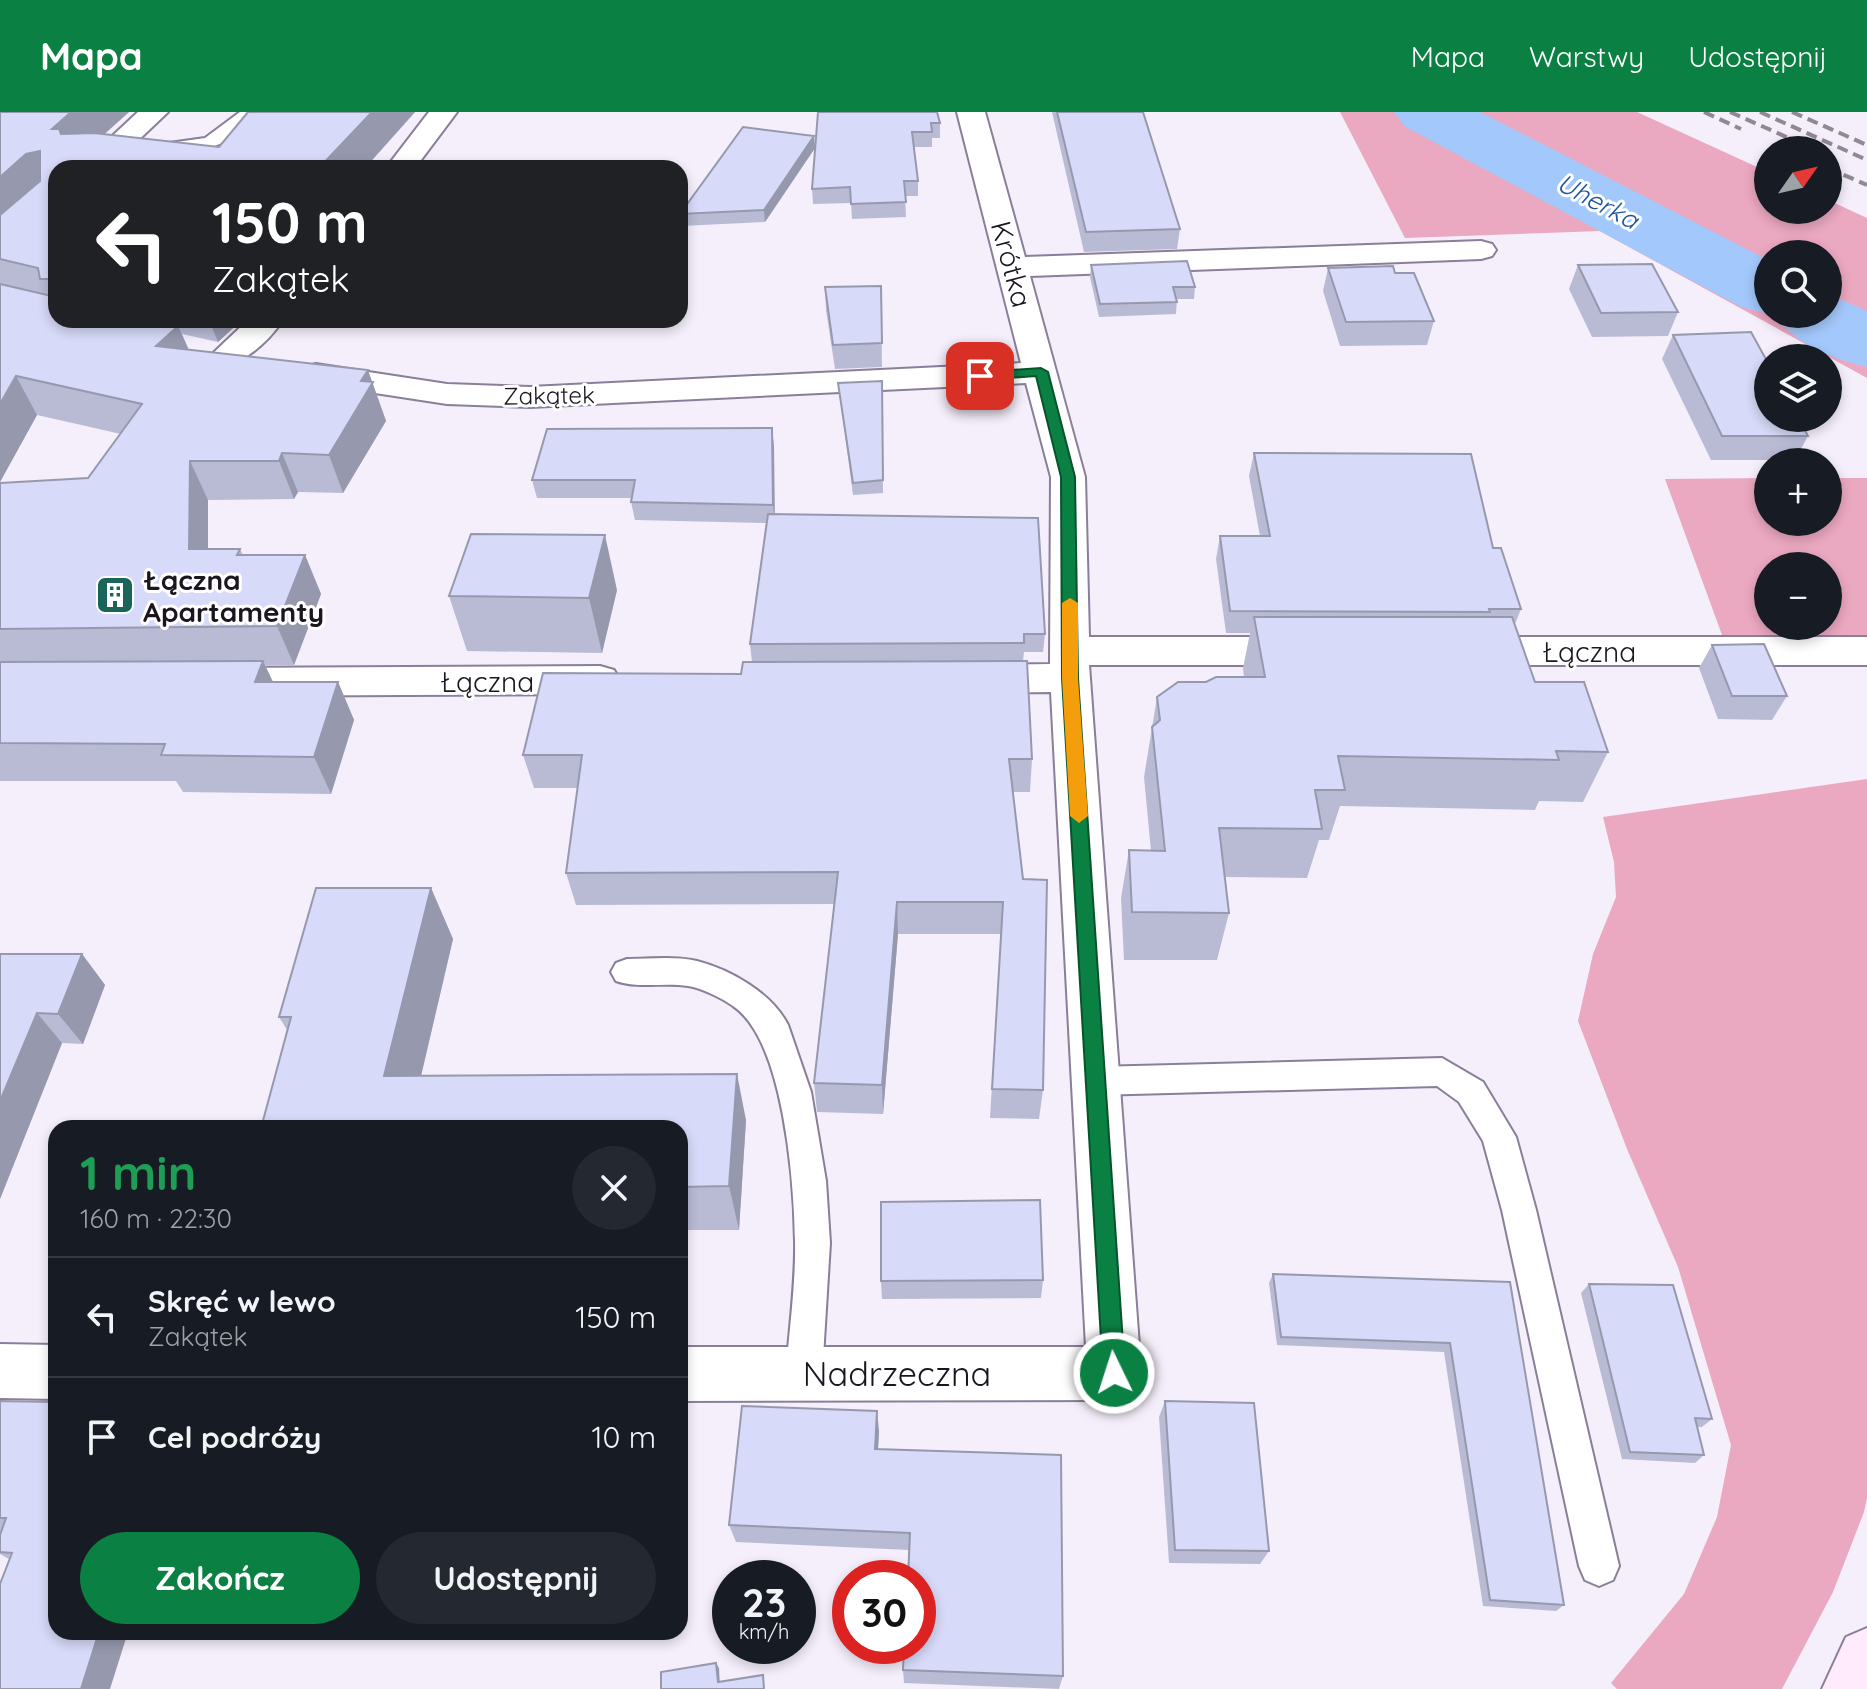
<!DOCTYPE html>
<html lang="pl">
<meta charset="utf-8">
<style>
body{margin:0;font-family:Quicksand,sans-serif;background:#242831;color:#f1f3f6;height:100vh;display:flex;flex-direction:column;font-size:30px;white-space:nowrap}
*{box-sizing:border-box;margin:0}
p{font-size:26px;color:#9ea1a6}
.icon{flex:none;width:44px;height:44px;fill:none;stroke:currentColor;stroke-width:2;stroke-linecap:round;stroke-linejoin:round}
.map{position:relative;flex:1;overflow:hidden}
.panel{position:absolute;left:48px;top:1008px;width:640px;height:520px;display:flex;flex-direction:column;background:#171b24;border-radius:24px;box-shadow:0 4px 12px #0003}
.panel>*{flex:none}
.guide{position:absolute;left:48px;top:48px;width:640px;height:168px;border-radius:24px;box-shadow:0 4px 12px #0003;background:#202124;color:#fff;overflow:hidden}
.needle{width:52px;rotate:56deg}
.buttons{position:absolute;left:1754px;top:24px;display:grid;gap:16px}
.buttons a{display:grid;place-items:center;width:88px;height:88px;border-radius:50%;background:#171b24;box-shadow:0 4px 12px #0003;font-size:40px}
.speed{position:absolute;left:712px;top:1448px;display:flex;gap:16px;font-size:40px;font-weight:700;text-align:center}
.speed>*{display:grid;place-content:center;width:104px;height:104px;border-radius:50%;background:#171b24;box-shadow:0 4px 12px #0003;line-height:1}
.speed small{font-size:20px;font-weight:400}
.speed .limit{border:12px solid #d22;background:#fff;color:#111}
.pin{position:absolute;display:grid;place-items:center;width:68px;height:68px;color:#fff;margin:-34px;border-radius:16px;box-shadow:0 4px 12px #0006}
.me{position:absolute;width:88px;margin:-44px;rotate:356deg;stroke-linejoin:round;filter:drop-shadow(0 0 6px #0008)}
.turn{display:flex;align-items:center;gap:28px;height:168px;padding:0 32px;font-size:36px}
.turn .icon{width:104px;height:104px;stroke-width:2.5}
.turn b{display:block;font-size:56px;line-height:68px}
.round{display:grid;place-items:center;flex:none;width:84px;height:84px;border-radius:42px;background:#242831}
.head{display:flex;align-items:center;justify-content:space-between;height:136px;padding:0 32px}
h1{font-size:48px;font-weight:800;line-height:60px;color:#1e9e55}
.cta{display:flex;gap:16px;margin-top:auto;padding:16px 32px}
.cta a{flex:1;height:92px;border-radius:48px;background:#0b8043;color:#fff;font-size:32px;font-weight:800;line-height:92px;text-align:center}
.cta a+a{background:#242831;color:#f1f3f6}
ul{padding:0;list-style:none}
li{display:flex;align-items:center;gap:24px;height:120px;padding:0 32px;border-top:2px solid #363941}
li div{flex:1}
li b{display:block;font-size:30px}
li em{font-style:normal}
header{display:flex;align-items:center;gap:48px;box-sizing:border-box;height:112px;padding:0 40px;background:#0b8043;color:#fff}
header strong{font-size:38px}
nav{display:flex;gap:44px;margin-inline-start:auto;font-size:28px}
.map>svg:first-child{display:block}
.green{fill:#eba8c1;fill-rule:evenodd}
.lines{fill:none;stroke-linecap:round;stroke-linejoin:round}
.river{fill:#a3c8fb;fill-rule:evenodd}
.lane-casing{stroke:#8a7e99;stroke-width:4}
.street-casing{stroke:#8a7e99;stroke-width:4}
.secondary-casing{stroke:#8a7e99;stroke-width:4}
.lane{fill:#fff;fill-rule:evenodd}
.street{fill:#fff;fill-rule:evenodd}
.secondary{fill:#ffebfc;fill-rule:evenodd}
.rail{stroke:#8e8994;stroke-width:4;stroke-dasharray:11 6;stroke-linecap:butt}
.wall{fill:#b9bbd5}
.shaded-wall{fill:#9699ae}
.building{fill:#d7daf8;stroke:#9699ae;stroke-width:2}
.route{fill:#0b8043;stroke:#07532c;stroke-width:2}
.slow{fill:#f59e0b}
.labels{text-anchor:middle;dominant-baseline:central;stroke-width:6;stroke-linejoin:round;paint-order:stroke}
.far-street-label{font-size:24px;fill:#1a151f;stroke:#fff}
.far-water-label{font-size:26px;font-style:italic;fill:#1d569f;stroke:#fff}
.street-label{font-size:28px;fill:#1a151f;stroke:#fff}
.poi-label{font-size:28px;font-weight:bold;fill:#1a151f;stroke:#fff;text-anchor:start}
.near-street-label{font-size:34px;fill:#1a151f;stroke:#fff}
</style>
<header>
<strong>Mapa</strong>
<nav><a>Mapa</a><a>Warstwy</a><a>Udostępnij</a></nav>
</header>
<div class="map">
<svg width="1867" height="1577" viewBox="0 0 1867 1577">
<rect width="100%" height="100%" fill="#f5effb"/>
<g class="green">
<path d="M1340,0H1637L1768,60V98H1828V88L1867,106V266L1600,119L1405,126ZM1768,142H1828V202H1768Z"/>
<path d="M1768,366V410H1828V366H1867V524L1722,523L1665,367ZM1828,454V514H1768V454Z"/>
<path d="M1867,667V1386L1864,1400L1833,1480L1782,1577H1617L1611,1571L1684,1482L1717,1405L1731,1333L1678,1155L1627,1037L1578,909L1593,842L1616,785L1614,750L1603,705Z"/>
</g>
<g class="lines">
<g class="river">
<path d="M1394,0H1480L1768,148L1769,202L1741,195L1404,14Z"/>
<path d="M1828,182L1867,199V255C1833,247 1794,232 1774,202H1828Z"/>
</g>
<g class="lane-casing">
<g id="lane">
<path d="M240,0H260C239,27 210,40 176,43C166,44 159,45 152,38L162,32L205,26Z"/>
<path d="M627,847C649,847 676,844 697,849C731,858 772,881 788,913L811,980L826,1069L830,1131L822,1262L817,1275L804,1280L791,1275L786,1262C789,1218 796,1172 795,1128C794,1070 784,928 733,894C722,886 701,876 688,874C664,870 639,877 616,869L611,860L616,851Z"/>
<path d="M1442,946L1483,970L1516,1025L1536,1098L1619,1454L1613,1468L1599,1474L1585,1468L1579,1454L1502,1098L1483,1029L1459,990L1437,974L1095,983L1083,979L1079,969L1083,959L1095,955Z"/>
</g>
</g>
<g class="street-casing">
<g id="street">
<path d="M138,0H168L109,56H78Z"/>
<path d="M429,0H457L415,56H386Z"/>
<path d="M957,0H985L1025,145L1481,129L1492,132L1496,138L1492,144L1481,147L1030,164L1085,365L1089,525H1304L1318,529L1323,539L1318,549L1304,553H1089L1141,1261L1133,1280L1114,1288L680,1289V1235H1086L1051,580L969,581L955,577L949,567L955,557L969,553L1050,552L1051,365L1026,271L530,295L447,292L316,272L304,269L300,262L304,255L316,252L447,272L530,275L1021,251Z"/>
<path d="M248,208H283C269,229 238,259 213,253L208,246Z"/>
<path d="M1465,525H1867V553H1465L1451,549L1446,539L1451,529Z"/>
<path d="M600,554L614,558L620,568L614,578L600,582L213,584L199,580L193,570L199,560L213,556Z"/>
<path d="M0,1232L56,1233V1287L0,1286Z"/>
</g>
</g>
<g class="secondary-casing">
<path id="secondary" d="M1867,1516V1577H1822L1846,1525Z"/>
</g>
<use href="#lane" class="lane"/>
<use href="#street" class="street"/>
<use href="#secondary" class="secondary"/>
<g class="rail">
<path d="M1704,0L1741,17"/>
<path d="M1730,0L1816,38"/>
<path d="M1760,0L1867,48"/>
<path d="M1792,0L1867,33"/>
<path d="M1828,56L1867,73"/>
</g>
</g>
<g class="wall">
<path d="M0,0H129L104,22L219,35L415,0L365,56H56V208H242L218,230L182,222L189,238L372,270L386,309L343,381L298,380L294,387L208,388V437H240L243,443H305L321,482L294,553H265L273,570H338L354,608L331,682L183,680L176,669H0V371L88,366L121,322L37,303L0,370Z"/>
<path d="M818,0L940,11V26H932V35H914L918,69V84H905L906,105L852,107L851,91L813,92L812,77Z"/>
<path d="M1052,0H1143L1180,117L1177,137L1084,140Z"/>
<path d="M814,24L815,36L765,110L682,114L680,102Z"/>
<path d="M1091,153L1195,175L1194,187H1177L1176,202L1099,205L1090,165Z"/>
<path d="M1578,153L1678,200L1668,224L1592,225L1569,177Z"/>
<path d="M1328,156L1395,161L1434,209L1427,233L1340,234L1323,179Z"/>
<path d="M881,174L882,255L835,257L826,198L825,175Z"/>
<path d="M1673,223L1808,324L1795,348H1711L1662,247Z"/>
<path d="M882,269L883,381L853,383L838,271Z"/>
<path d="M774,334V402L1045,522L1043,540H1024L1023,549L1032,647L1030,680H1013L1043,978L1039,1007L990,1006L1001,822H898L883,1002L817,1000L814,971L834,792L576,793L566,761L578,676H534L523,643L741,562L752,550L750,532L766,411L635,408L631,390L632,386H537L532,368Z"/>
<path d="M1254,341L1493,436L1521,497L1515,512L1535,570L1608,640L1583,690L1539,689L1535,698L1340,694L1329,728H1319L1307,766L1225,765L1229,801L1217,848H1124L1121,786L1129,738L1151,739L1144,665L1157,585L1206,570L1244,565L1243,556L1250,521H1226L1216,447L1220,424H1260L1249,364Z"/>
<path d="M617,478L602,541L467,539L449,484Z"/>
<path d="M1712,533L1787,584L1772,608L1718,607L1699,556Z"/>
<path d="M431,776L453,827L421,964L746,1008L739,1118H680V1016H261L287,918L279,905Z"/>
<path d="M0,842H82L105,873L83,932L62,931L0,1087Z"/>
<path d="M1273,1162L1510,1170L1564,1493L1556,1499L1483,1494L1444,1240L1277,1233L1269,1171Z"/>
<path d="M1043,1168L1041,1186L882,1187L881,1169Z"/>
<path d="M1589,1172L1712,1307L1702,1315H1697L1704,1343L1695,1351L1622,1347L1581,1181Z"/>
<path d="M56,1285L9,1447L0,1442V1289L50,1290Z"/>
<path d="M1165,1289L1269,1439L1260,1452L1169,1451L1159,1305Z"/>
<path d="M879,1319L878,1337L1063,1564L1059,1577L904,1571L903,1558L909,1438L736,1430L729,1413Z"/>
<path d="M181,1520H246L245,1523Z"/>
</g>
<g class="shaded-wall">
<path d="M71,0H129L69,54L52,17Z"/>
<path d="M372,0H415L365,56H319Z"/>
<path d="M814,24L815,36L765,110L764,98Z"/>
<path d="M40,39L56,73L0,119V65L26,42Z"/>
<path d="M209,208H242L218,230Z"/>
<path d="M178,214L195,252L156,234Z"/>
<path d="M368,258L386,309L343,381L329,343L361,269Z"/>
<path d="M16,264L37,303L0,370V292Z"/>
<path d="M772,316L774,334L775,411L773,393Z"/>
<path d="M282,341L298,380L294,387L279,349Z"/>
<path d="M190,349L208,388V475L189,437Z"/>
<path d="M605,423L617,478L602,541L589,486Z"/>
<path d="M305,443L321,482L294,553L277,514Z"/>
<path d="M263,549L281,587L255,570Z"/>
<path d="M338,570L354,608L331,682L314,645Z"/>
<path d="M431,776L453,827L410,1011L384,964Z"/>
<path d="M897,790L898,822L883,1002L882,973Z"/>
<path d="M82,842L105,873L83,932L58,902Z"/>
<path d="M37,901L62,931L0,1087V989Z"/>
<path d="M737,962L746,1008L739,1118L729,1074Z"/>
<path d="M877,1299L879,1319L877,1356L875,1337Z"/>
<path d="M99,1520H128L110,1577H81Z"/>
<path d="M716,1551L719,1556L720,1575L718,1570Z"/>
</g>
<g class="building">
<path d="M0,0H71L52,17H59L61,22L94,21L219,35L248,0H372L319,56H56V167H40L38,156L0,147V103L40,69V39L26,42L0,65Z"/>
<path d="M818,0H937L940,11H931L932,20H912L918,69H904L906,90L851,92L850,75L812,77Z"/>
<path d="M1057,0H1143L1180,117L1086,120Z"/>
<path d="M743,15L814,24L764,98L680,102Z"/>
<path d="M1187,149L1195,175H1173L1177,190L1100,192L1091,153Z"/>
<path d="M1652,152L1678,200L1601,201L1578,153Z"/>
<path d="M1393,154L1395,161H1414L1434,209L1346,210L1328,156Z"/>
<path d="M0,172L56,185V208H155L178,214L156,234L368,258L361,269L373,270L329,343L282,341L279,349H190L189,437H240L237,443H305L277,514L0,517V371L88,366L142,292L16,264L0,292Z"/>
<path d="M881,174L882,231L833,233L825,175Z"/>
<path d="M1751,220L1768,251V306H1798L1808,324H1722L1673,223Z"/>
<path d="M882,269L883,368L853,371L838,271Z"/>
<path d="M772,316L773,393L631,390L635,368H532L547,317Z"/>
<path d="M1254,341L1471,342L1493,436H1501L1521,497H1489L1490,500L1230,499L1220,424H1270Z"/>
<path d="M768,402L1038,406L1045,522H1024V531L750,532Z"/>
<path d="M471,422L605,423L589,486L449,484Z"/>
<path d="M1254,505H1512L1535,570H1584L1608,640L1556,639L1559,648L1338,644L1345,678H1315L1322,717L1219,716L1229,801L1132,800L1129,738L1165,739L1152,615L1160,608L1157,585L1178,570H1206L1216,565H1265Z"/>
<path d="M1764,532L1787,584H1732L1712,533Z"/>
<path d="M263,549L255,570H338L314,645L161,643L165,632L0,631V550Z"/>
<path d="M1027,549L1032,647H1009L1023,767L1047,768L1043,978L992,977L1003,790H897L882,973L814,971L838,760L566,761L582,643H523L543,561L741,562L743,550Z"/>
<path d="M316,776H431L384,964L737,962L729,1074L680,1075V1016H261L291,905H279Z"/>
<path d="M0,842H82L58,902L37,901L0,989Z"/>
<path d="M1040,1088L1043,1168L881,1169V1090Z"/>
<path d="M1273,1162L1510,1170L1564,1493L1490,1488L1450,1231L1281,1225Z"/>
<path d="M1589,1172L1673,1173L1712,1307L1695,1306L1704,1343L1630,1340Z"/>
<path d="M52,1285H56V1520H99L81,1577H0V1472L12,1441L0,1440V1423L6,1406H0V1289L50,1290Z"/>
<path d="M1165,1289L1254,1291L1269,1439L1175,1438Z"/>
<path d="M742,1294L877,1299L875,1337L1061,1343L1063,1564L903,1558L904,1534H918V1466H908L910,1421L729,1413Z"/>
<path d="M716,1551L718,1570L763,1563L764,1577H661V1560Z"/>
</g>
<path class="route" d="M1041,256L1048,260L1075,365L1078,566L1125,1261L1122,1269L1114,1272L1106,1269L1103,1261L1062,566L1061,365L1036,264L980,268L973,264L980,260Z"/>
<path class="slow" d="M1070,486L1078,491V566L1088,704L1079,711L1070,704L1062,566V491Z"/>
<defs>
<g id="building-square" transform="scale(2)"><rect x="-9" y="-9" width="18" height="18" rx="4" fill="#1a645a" stroke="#fff"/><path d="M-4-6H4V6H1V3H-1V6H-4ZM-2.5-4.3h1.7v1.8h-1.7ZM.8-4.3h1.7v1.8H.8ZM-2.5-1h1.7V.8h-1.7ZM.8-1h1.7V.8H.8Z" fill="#fff"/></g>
</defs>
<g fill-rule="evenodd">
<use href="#building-square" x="115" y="483"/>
</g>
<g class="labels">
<g class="far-street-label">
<text transform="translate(549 283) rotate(-1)">Zakątek</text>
</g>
<g class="far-water-label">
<text transform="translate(1598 89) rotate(28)">Uherka</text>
</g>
<g class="street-label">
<text transform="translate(1012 152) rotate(75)">Krótka</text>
<text x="1589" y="539">Łączna</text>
<text x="487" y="569">Łączna</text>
</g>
<g class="poi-label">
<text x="143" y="467">Łączna<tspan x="143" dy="32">Apartamenty</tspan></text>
</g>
<g class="near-street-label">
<text x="897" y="1261">Nadrzeczna</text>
</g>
</g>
</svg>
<div class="buttons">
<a><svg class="needle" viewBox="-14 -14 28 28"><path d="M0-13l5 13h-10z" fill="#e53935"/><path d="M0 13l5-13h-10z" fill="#9ea1a6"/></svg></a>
<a><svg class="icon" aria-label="search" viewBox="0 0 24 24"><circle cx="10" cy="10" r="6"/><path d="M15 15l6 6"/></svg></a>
<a><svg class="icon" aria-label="layers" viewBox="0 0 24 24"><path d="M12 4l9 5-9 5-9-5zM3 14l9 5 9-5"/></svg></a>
<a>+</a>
<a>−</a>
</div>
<div class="speed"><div>23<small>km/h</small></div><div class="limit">30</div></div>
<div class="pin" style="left:980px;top:264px;background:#d93025"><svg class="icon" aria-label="arrive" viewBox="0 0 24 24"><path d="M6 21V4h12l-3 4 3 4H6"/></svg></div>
<svg class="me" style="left:1114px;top:1261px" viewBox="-20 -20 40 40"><circle r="17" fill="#0b8043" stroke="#fff" stroke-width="3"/><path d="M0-11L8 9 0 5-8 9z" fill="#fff"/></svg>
<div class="guide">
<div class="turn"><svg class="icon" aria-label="left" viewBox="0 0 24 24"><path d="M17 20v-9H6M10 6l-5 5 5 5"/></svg><div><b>150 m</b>Zakątek</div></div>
</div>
<section class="panel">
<div class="head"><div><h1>1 min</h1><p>160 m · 22:30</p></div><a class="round"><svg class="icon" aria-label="close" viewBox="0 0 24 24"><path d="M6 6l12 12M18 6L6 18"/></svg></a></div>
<ul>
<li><svg class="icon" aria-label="left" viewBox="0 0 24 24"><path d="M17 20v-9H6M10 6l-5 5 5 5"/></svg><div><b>Skręć w lewo</b><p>Zakątek</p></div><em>150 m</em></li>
<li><svg class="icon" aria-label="arrive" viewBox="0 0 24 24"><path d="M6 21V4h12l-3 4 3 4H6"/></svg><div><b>Cel podróży</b></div><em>10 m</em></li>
</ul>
<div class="cta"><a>Zakończ</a><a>Udostępnij</a></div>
</section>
</div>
